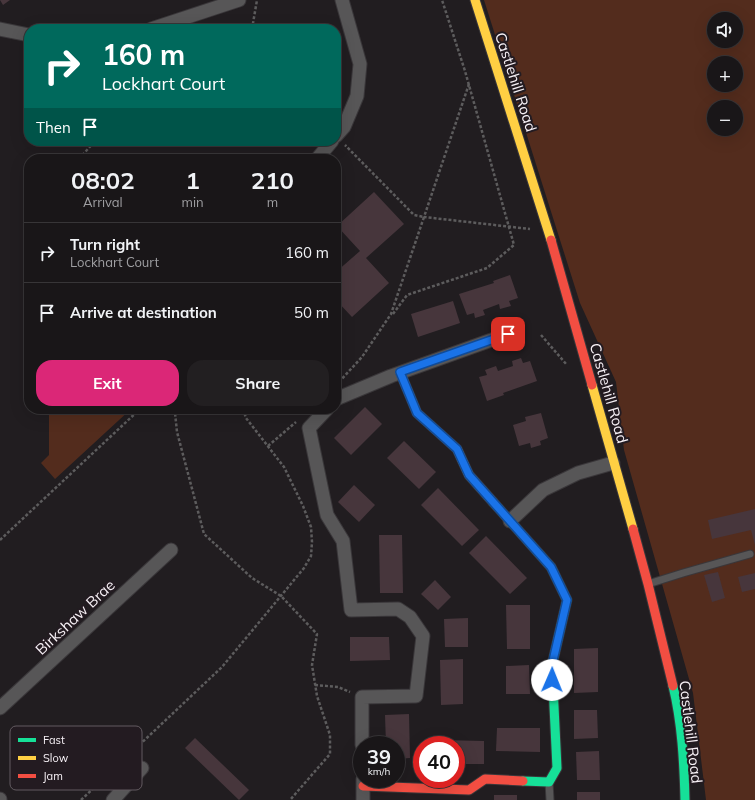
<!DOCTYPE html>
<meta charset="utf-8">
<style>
body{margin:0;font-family:Mulish,sans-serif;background:#221f21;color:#f1f3f6;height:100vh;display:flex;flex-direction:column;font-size:15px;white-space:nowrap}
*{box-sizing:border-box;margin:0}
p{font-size:13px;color:#9f9fa2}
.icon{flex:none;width:22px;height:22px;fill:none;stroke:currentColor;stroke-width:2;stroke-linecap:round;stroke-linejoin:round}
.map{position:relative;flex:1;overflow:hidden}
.sheet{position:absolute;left:24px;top:154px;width:317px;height:260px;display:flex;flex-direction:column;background:#191618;border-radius:16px;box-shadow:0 4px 16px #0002,0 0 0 1px #373537}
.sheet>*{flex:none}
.top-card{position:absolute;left:24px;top:24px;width:317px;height:122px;border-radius:16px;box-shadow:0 4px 16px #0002,0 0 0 1px #373537;background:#00695c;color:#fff;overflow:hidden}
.fabs{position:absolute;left:707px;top:12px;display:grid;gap:8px}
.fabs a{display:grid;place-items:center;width:36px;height:36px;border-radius:50%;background:#191618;box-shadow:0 4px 16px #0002,0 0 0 1px #373537;font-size:20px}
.speed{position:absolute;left:353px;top:736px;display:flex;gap:8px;font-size:20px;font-weight:700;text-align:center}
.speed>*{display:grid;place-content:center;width:52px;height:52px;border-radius:50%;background:#191618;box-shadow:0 4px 16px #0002,0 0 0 1px #373537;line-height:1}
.speed small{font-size:10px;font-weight:400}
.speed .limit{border:6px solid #d22;background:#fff;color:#111}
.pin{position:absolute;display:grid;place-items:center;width:34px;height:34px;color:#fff;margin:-17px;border-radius:8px;box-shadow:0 2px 6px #0006}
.me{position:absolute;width:44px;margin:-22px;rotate:1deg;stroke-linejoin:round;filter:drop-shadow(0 0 3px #0008)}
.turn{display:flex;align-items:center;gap:14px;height:84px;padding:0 12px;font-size:18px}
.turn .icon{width:52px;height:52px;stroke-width:2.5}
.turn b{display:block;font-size:28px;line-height:34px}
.then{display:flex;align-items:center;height:38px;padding:0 12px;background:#0003;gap:8px;font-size:15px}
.eta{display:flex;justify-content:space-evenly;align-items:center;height:68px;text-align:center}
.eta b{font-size:24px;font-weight:700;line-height:28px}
.action{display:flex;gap:8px;margin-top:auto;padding:8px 12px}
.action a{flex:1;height:46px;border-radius:16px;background:#db2777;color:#fff;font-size:16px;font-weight:700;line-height:46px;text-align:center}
.action a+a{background:#221f21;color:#f1f3f6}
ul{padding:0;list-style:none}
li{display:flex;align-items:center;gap:12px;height:60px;padding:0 12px;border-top:1px solid #373537}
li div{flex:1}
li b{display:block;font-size:15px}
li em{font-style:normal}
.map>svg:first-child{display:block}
.green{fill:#532c1d;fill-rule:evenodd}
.building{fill:#47363c}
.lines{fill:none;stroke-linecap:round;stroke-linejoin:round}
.lane-casing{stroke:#3a373a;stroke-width:9}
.street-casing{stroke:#3a373a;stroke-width:15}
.fast-casing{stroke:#3a373a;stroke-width:11}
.slow-casing{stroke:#3a373a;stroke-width:11}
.jam-casing{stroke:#3a373a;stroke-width:11}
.path{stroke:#5d5c5d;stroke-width:2.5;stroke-dasharray:3 2;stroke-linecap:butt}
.lane{stroke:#575657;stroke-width:7}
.street{stroke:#575657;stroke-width:13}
.fast{stroke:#16e098;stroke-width:9}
.slow{stroke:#ffcf43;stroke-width:9}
.jam{stroke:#f24e42;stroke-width:9}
.route-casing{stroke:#114b97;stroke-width:10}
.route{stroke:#1a73e8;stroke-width:7}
.labels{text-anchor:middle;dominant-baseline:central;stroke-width:4;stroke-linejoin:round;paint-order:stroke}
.street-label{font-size:15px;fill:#f7f1f6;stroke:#231b21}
.key{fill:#231b21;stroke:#635b61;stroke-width:1}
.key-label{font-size:11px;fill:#f7f1f6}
</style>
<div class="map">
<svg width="755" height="800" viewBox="0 0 755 800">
<rect width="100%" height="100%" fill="#211d20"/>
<g class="green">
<path d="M484,0H755V800H706L693,693L624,450L616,382L580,303ZM714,19H736V41H714ZM714,63H736V85H714ZM714,107H736V129H714Z"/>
<path d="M49,409H131L55,479L41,463L49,455Z"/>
</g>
<g class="building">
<path d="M0,0H10L3,5Z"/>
<path d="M374,192L404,224L366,258L389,283L352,317L336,300V272L360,251L337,226Z"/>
<path d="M510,275L518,298L509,301L511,306L500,309L499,304L483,310L485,315L475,318L474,313L467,315L459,294L494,283L493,281Z"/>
<path d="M453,301L460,323L418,337L411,314Z"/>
<path d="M521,358L523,363L530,361L537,381L503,393L504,395L487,401L479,377L487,375L485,370L496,366L498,371L513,366L512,361Z"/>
<path d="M365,407L382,424L351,455L334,438Z"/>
<path d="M541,413L548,438L540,441L541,445L531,448L530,443L519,446L513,425L526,421L525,417Z"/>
<path d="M404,441L436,472L419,489L387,458Z"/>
<path d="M354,485L375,505L359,522L338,502Z"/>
<path d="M438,488L479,530L462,546L421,505Z"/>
<path d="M755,509V545L751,530L712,539L708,520Z"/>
<path d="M379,535H402L403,593H380Z"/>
<path d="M486,536L527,578L510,594L469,553Z"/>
<path d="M718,572L725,598L712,602L704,575Z"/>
<path d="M755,573V589L742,592L738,577Z"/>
<path d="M435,580L451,597L438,610L421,594Z"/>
<path d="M506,605H530V649H507Z"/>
<path d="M468,618V647H445L444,619Z"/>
<path d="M350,637H389L390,660L350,661Z"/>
<path d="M598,648V692L574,693V649Z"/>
<path d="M463,659V704L441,705L440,660Z"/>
<path d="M529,665L530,694H506V666Z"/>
<path d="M574,710H597L598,738L574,739Z"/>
<path d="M409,714L410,758L396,759V745H386L385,715Z"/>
<path d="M497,728H540V752L496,751Z"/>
<path d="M195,738L249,790L239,800L185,748Z"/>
<path d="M440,740L484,741V764H456V745H440Z"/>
<path d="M599,751L600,780H577L576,752Z"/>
<rect x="577" y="792" width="23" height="8"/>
<rect x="494" y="795" width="23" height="5"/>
</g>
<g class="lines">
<g class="lane-casing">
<g id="lane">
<path d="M648,584L683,573L750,554"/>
<path d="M549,782L550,800"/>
</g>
</g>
<g class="street-casing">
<g id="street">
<path d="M0,29L29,35"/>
<path d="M151,29L239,0"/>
<path d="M336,136L344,127L357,96L360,64L342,0"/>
<path d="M317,159L332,141"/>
<path d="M336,399L391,376L508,334"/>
<path d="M327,409L309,428L327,515L343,541L351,610L398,609L410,617L423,636L416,696L362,697V745"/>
<path d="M510,521L543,490L578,473L613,463"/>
<path d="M0,708L171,550"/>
<path d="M363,779V800"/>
<path d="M0,799V800"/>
<path d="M113,800L142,768"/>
</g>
</g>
<g class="fast-casing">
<g id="fast">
<path d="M493,502L551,567L567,600L552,665L557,768L549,782L523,781"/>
<path d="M673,686C682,723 684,762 685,800"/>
</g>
</g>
<g class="slow-casing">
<g id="slow">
<path d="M475,0L551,240"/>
<path d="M400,372L417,413L457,449L469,475L493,502"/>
<path d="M592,385L633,529"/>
</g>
</g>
<g class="jam-casing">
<g id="jam">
<path d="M551,240L592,385"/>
<path d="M633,529L648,584L673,686"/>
<path d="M363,786L469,790L485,779L523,781"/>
</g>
</g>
<g class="path">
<path d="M252,29L257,0"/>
<path d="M469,84L424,217L530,229"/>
<path d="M79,159L95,141"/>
<path d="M393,314L407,295L487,268L514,245L465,71L442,0"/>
<path d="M541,335L567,365"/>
<path d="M339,382L362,357L391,314L424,217L414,215L345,145"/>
<path d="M133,409L135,413"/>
<path d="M173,409L175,413L177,432L204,534L252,578L281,596L317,634L312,665L317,696L330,735V754L290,800"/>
<path d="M268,446L296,422"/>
<path d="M0,540L140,409"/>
<path d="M315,685L338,687L350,692"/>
<path d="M81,800L222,667L304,568L311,556L312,542L311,527L303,506L284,467L246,418L243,409"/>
</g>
<use href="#lane" class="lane"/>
<use href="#street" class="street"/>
<use href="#fast" class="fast"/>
<use href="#slow" class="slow"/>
<use href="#jam" class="jam"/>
</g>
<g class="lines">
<g class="route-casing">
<path id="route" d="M508,334L400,372L417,413L457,449L469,475L551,567L567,600L552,665V680"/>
</g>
<use href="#route" class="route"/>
</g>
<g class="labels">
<g class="street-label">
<text transform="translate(516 82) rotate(72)">Castlehill Road</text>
<text transform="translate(609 393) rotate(74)">Castlehill Road</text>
<text transform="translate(75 617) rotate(-43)">Birkshaw Brae</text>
<text transform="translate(691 732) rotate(83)">Castlehill Road</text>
</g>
</g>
<rect x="10" y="726" width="132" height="64" rx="6" class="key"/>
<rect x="18" y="738" width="18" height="4" fill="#16e098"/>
<rect x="18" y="756" width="18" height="4" fill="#ffcf43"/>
<rect x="18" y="774" width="18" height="4" fill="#f24e42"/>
<g class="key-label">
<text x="43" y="744">Fast</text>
<text x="43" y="762">Slow</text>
<text x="43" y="780">Jam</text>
</g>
</svg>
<div class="fabs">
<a><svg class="icon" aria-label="sound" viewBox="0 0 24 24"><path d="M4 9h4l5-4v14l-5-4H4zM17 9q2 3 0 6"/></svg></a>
<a>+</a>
<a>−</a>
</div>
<div class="speed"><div>39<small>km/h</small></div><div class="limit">40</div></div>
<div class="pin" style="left:508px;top:334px;background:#d93025"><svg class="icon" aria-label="arrive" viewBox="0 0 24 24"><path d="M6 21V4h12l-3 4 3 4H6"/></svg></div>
<svg class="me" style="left:552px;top:680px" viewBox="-20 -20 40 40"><circle r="19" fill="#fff"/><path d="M0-13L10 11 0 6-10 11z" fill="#1a73e8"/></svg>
<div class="top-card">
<div class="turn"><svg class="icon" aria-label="right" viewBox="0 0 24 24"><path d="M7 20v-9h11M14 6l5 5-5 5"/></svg><div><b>160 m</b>Lockhart Court</div></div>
<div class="then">Then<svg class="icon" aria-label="arrive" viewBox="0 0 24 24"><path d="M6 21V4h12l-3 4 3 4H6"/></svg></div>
</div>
<section class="sheet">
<div class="eta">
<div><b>08:02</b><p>Arrival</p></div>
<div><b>1</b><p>min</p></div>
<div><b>210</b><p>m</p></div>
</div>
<ul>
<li><svg class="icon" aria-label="right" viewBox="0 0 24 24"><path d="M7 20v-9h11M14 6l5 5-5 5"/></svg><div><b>Turn right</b><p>Lockhart Court</p></div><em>160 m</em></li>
<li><svg class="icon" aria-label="arrive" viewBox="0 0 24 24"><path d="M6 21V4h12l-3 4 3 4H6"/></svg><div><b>Arrive at destination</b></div><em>50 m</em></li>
</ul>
<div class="action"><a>Exit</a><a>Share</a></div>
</section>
</div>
